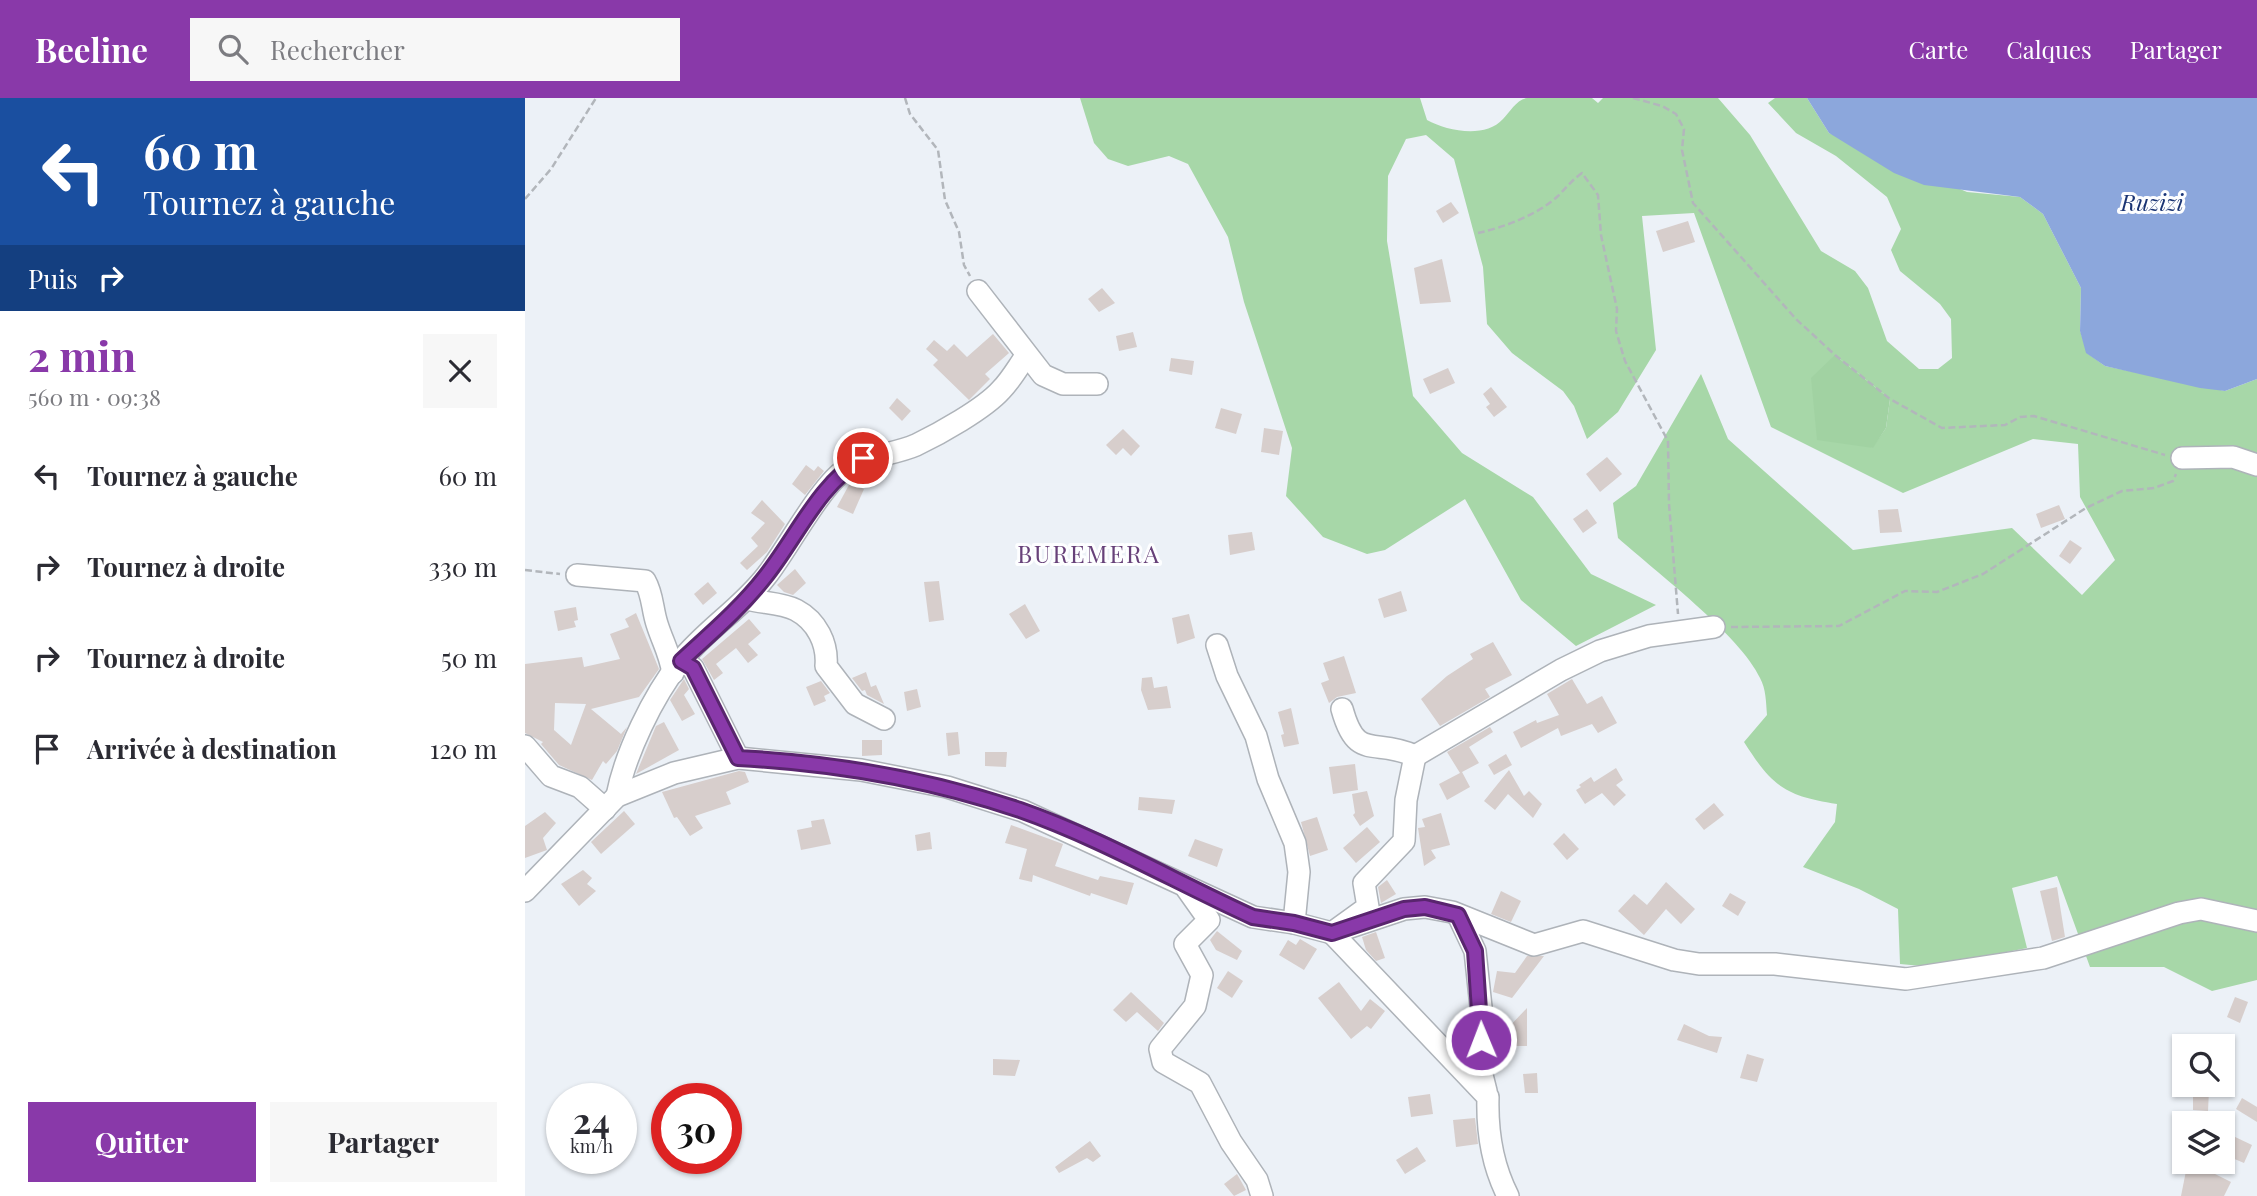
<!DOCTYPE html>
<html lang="fr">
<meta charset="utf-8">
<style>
body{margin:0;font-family:"Playfair Display",serif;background:#f7f7f7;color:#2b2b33;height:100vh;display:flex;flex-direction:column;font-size:26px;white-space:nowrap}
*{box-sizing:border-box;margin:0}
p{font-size:23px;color:#7c7c81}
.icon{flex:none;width:38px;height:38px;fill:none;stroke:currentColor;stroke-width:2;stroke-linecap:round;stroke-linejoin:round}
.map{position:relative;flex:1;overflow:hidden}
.side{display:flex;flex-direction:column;background:#fff;width:525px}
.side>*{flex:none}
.hud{background:#1a4fa0;color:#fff;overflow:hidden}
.controls{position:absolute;left:1647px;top:936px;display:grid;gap:14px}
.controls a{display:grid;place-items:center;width:63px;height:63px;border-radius:0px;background:#fff;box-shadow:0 2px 5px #0004;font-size:35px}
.speed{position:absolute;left:21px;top:985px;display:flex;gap:14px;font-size:35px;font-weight:700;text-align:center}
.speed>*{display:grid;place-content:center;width:91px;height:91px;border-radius:50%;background:#fff;box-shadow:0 2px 5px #0004;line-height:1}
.speed small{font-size:18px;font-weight:400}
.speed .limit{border:10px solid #d22;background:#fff;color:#111}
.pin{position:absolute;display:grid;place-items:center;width:60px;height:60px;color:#fff;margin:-30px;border:4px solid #fff;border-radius:50%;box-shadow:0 2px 7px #0007}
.me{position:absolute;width:77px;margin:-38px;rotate:359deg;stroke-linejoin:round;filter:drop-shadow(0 0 5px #0008)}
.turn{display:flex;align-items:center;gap:24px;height:147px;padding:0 28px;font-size:32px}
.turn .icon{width:91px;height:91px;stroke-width:2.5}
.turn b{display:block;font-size:49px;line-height:60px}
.then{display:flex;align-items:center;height:66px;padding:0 28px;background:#0003;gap:14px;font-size:26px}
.round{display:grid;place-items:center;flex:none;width:74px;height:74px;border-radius:0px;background:#f7f7f7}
.head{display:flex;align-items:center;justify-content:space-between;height:119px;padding:0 28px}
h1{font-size:42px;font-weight:700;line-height:52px;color:#8939a9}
.action{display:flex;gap:14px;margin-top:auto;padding:14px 28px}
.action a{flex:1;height:80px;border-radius:0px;background:#8939a9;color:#fff;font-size:28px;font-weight:700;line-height:80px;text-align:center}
.action a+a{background:#f7f7f7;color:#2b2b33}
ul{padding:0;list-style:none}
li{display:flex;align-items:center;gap:21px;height:91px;padding:0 28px}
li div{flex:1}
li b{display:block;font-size:26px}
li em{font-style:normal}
header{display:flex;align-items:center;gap:42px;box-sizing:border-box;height:98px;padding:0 35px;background:#8939a9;color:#fff}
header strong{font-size:33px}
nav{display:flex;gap:38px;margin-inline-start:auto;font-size:24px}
.search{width:490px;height:63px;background:#f7f7f7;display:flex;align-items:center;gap:18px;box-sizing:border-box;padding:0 24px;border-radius:0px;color:#7c7c81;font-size:26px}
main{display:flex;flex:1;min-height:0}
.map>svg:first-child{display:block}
.green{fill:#a7d7a8;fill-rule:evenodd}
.forest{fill:#a1d2a2}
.water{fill:#8ca7dc}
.building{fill:#d7cecc;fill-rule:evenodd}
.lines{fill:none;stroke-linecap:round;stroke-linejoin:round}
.minor-casing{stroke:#aeb3b9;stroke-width:24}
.path{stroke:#b2b6bb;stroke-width:2.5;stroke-dasharray:7 3.5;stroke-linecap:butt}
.minor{stroke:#fff;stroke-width:21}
.route-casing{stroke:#59256e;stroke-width:18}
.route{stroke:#8939a9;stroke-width:12}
.labels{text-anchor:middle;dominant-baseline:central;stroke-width:6;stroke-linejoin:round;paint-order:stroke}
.water-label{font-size:23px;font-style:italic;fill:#1a3473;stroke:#fdfeff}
.quarter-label{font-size:24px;letter-spacing:2px;fill:#674179;stroke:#fdfeff}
</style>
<header>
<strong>Beeline</strong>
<div class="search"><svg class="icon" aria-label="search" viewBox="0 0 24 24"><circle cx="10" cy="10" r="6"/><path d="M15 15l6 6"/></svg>Rechercher</div>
<nav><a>Carte</a><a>Calques</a><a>Partager</a></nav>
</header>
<main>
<section class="side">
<div class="hud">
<div class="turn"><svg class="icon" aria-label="left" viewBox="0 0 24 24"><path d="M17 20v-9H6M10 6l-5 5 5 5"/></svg><div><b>60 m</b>Tournez à gauche</div></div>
<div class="then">Puis<svg class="icon" aria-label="right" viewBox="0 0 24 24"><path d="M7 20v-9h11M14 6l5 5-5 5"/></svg></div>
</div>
<div class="head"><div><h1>2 min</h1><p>560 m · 09:38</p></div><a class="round"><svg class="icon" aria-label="close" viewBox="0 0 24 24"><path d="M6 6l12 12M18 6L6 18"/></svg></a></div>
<ul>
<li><svg class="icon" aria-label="left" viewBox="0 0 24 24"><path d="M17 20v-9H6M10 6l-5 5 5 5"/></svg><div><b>Tournez à gauche</b></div><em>60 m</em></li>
<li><svg class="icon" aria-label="right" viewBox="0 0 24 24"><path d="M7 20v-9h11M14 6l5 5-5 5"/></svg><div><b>Tournez à droite</b></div><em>330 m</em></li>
<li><svg class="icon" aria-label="right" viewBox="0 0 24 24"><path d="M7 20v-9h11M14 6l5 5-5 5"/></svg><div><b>Tournez à droite</b></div><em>50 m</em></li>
<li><svg class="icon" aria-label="arrive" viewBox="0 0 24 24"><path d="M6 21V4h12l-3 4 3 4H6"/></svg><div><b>Arrivée à destination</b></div><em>120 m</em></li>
</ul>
<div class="action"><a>Quitter</a><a>Partager</a></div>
</section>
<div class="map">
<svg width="1732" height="1098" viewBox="0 0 1732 1098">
<rect width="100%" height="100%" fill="#ecf1f7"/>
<path class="green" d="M555,0H895L902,22C922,33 960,41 978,21C985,14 991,2 1002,0C1022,0 1046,0 1067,0L1073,5L1078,0H1193L1225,37L1296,153L1330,173L1343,190L1362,243L1394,271H1413L1427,260L1426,221L1415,206L1375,173L1366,152L1376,131L1362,99L1311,58L1271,35L1243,5L1250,0H1282L1304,35L1442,94L1495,99L1518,116L1556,190L1555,232L1562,255L1580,268L1700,293L1732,281V882L1687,893L1639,869H1565L1532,778L1487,790L1502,850L1407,869L1375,866L1373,811L1334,791L1278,769L1310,724L1312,706C1260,698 1247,688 1219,644L1242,617C1241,604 1241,591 1235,580C1216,538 1130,473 1093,440L1088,405L1111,388L1176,276L1203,341L1328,452L1487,430L1557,497L1590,462L1555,399L1553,346L1508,341L1378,395L1246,329L1169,115L1117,118L1131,252L1093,314L1062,341L1049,308L1038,293L987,255L962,226L958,169L929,61L901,37L881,41L863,78L862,143L888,298L937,355L1008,399L1066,476L1131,507L1051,548L996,502L940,401L860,452L842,456L798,439L761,398L767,350L719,204L703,139L663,66L644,58L603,68L583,61L569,45ZM1310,257L1365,301L1361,330L1347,350Z"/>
<path class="forest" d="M1310,257L1365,301L1361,330L1348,350L1292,342L1286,280Z"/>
<path class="water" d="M1282,0H1732V281L1700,293L1675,290L1580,268L1561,255L1555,233L1556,190L1518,116L1495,99L1399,87L1369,75L1304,35Z"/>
<g class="building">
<path d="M926,104L934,115L918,125L911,113Z"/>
<path d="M1163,123L1170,144L1138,154L1131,133Z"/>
<path d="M917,161L926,204L895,206L889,170Z"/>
<path d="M577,190L590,205L574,214L563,201Z"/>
<path d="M608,234L612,249L594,253L591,238Z"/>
<path d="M468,236L484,255L460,276L465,281L444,302L408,267L413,262L401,251L409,242L422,253L429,246L442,259Z"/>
<path d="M646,260L669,263L667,277L644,273Z"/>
<path d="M923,270L930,285L905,296L898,281Z"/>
<path d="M966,289L982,309L969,319L961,309L965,306L958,296Z"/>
<path d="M372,300L386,313L377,323L364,310Z"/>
<path d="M696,310L717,316L711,336L690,330Z"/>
<path d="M739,330L758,333L754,357L736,354Z"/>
<path d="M598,331L615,348L606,358L598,350L591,357L581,347Z"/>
<path d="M1082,359L1097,376L1075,394L1061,376Z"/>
<path d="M281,367L289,373L293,368L299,373L280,397L267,386Z"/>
<path d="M325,385L339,391L328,416L312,409Z"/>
<path d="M237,402L260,426L242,454L222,472L215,465L233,448L226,440L240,425L226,415Z"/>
<path d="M1534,407L1540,421L1516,430L1511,416Z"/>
<path d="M1062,411L1072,425L1058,435L1048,421Z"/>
<path d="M1373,411L1377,434L1355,435L1353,412Z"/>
<path d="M727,434L730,452L705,457L703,437Z"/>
<path d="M1545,442L1557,450L1545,466L1534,458Z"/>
<path d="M270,471L281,485L268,497L259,494L252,487Z"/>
<path d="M414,483L419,522L404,524L399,484Z"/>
<path d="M183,484L192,495L178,507L169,496Z"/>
<path d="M876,493L882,513L859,520L853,501Z"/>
<path d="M500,506L515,533L501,541L484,516Z"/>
<path d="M51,509L53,522L49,523L51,529L33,533L29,513Z"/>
<path d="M111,515L134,571L114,599L66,611L96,636L102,629L92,653L81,666L78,663L67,682L34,667L16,646L18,644L0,635V566L57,559L59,569L95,561L85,536L104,529L100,521ZM30,605L61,606L46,647L29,632Z"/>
<path d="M664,516L670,540L652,546L647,520Z"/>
<path d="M224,521L236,535L223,546L233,557L223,565L211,550L191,566L198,575L189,582L177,561Z"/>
<path d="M968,544L987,577L960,591L965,599L915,628L896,601L922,578L948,561L945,556Z"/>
<path d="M819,558L831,595L812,599L804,605L796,585L804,582L798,565Z"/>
<path d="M341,574L346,589L351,587L359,606L342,597L340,592L337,593L327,580Z"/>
<path d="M627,579L629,590L642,588L646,610L623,612L616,592L617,580Z"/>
<path d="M159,581L164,591L159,597L170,616L157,623L145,602Z"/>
<path d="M1047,581L1062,606L1077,598L1092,625L1073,635L1067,626L1036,638L1033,630L996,650L988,634L1011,622L1012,625L1034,617L1022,596Z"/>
<path d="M296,583L305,595L299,598L301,603L289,608L281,589Z"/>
<path d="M392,591L396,609L382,613L379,594Z"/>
<path d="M766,610L774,646L759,649L756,637L759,636L753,614Z"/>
<path d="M139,624L154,652L111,676L131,628Z"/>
<path d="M965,629L968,634L944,649L954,665L937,674L945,689L922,702L914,686L935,675L922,654Z"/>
<path d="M433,634L435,656L423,658L421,635Z"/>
<path d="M337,642H357V657L337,658Z"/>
<path d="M460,654H482L481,669L460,668Z"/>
<path d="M981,656L987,667L969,677L963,667Z"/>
<path d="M830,666L833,692L808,696L804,669Z"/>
<path d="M1091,670L1098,682L1091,687L1101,697L1089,708L1077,695L1060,706L1051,692L1056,689L1054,687L1066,679L1069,684Z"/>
<path d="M984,672L999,698L1004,693L1017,706L1008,720L983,696L970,712L959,703Z"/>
<path d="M214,673L220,674L224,684L201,694L206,706L170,718L178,730L165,738L152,719L149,720L137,694Z"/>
<path d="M842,693L849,718L835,728L828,717L830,715L827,696Z"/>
<path d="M614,699L650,702L647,716L613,712Z"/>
<path d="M1189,705L1199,717L1179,732L1170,721Z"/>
<path d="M99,713L110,726L76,756L66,744Z"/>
<path d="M20,714L31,725L18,740L22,752L0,760V728Z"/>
<path d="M916,715L925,747L906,752L911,760L899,768L893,730L900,729L897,721Z"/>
<path d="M792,719L803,752L785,758L776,724Z"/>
<path d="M299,721L306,746L276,752L272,732L287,729L286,723Z"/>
<path d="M486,727L538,746L530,768L573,782L575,778L609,785L602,807L566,795L565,798L508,777L507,784L494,781L502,751L480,745Z"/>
<path d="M842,729L855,744L831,765L818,750Z"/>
<path d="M405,734L407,751L392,753L390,737Z"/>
<path d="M1039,735L1054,751L1042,762L1028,746Z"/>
<path d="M670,741L698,751L692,769L663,758Z"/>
<path d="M58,772L67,780L62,786L71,793L54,808L36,786Z"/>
<path d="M862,782L871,796L856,805L853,789Z"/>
<path d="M1141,784L1170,811L1156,826L1141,811L1119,837L1093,813L1109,796L1122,807Z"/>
<path d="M1532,789L1540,839L1527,843L1515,793Z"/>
<path d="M976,793L996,803L986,824L966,816Z"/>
<path d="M1205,795L1221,804L1213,818L1197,808Z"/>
<path d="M692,833L717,853L712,862L691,852L685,842Z"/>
<path d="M851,834L860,860L851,863L841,852L837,839Z"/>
<path d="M775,841L792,851L779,872L754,857L763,842L771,847Z"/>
<path d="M1002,858H1019L987,900L968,894L972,873L990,875Z"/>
<path d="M703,873L718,883L707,900L692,890Z"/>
<path d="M814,884L836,913L845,901L860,913L846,931L842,928L826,941L793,900Z"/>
<path d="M606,894L639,925L633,933L612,914L601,924L588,912Z"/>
<path d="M1710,899L1723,904L1715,925L1702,919Z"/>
<path d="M1002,910V948H968V931L979,934Z"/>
<path d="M1159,926L1184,938L1197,939L1192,955L1152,942Z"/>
<path d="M1222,956L1239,961L1232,984L1215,980Z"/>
<path d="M468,961L495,962L490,978L468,977Z"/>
<path d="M1012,975L1013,995H1000L998,976Z"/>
<path d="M1668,991L1684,992L1683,1013L1668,1012Z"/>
<path d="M905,996L908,1016L886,1019L883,999Z"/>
<path d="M1717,1000L1732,1009V1024L1711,1011Z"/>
<path d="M950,1020L953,1046L931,1049L928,1022Z"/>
<path d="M1708,1038L1727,1047L1719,1065L1700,1057Z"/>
<path d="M565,1043L576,1058L568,1064L562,1060L534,1075L530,1069Z"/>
<path d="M892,1049L901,1063L880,1076L871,1062Z"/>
<path d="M1662,1068L1682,1072L1706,1084L1699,1098H1656Z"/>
<path d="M712,1076L721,1092L709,1098L699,1086Z"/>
</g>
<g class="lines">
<g class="minor-casing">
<g id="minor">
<path d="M453,193L518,277L538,286H572"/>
<path d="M1657,360L1708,359L1732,367"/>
<path d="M52,477L120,483C128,497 127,511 132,526C138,545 144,553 148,575"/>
<path d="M222,501C237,505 258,505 271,512C292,523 303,546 301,568L330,606L359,621"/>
<path d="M692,547L702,578L731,638L743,681L770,745L774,774L769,825"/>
<path d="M156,563L168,570L213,660"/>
<path d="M817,611C832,665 849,639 890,658L881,702L879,743L839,785L843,809L807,835L963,999C962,1033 967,1067 983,1098"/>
<path d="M0,648L26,678L55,689L80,711"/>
<path d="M890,658L1036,572L1075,553L1124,538L1189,529"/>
<path d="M92,698C100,656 128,598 155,564C180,532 217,510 242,477C263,450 296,387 321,371C342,357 368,357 391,347C414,336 459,311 476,292C486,282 493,269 501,258"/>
<path d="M662,791L684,822L660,846L677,877L670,908L635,951L638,964L675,985L706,1044L732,1082L737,1098"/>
<path d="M0,793L92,698L149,675L213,660L336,672L422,689L498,713L728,819L769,825L807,835L879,811L900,809L927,814L1009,847L1058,833L1149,862L1174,866H1250L1381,881L1518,860L1654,815L1676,811L1732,823"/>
<path d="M933,817L950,853L956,909L954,965L961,993"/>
</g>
</g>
<g class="path">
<path d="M380,0L385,16L413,52L420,102L434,134L439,167L445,178"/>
<path d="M1108,0L1137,8L1151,16L1159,31L1157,52L1168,105L1271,221L1310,257L1365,301L1417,330L1480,327L1495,319L1509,318L1640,357"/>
<path d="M0,101L26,71L71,0"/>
<path d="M953,135C980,129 1012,117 1033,98C1041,90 1047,82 1057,75L1073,97L1076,137L1092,211L1091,233L1100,263L1143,343L1144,406L1153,516"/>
<path d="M0,472L35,476"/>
<path d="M1206,529L1314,528L1380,493L1412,494L1458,476L1561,410L1597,393L1629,390L1648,383L1651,376"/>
</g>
<use href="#minor" class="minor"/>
</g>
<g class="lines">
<g class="route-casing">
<path id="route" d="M338,360C293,387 272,439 240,479C215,511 185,536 156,563L168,570L213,660C310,665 403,681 495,712C575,740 651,784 728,819L769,825L807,835L879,811L900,809L933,817L950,853L956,942"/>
</g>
<use href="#route" class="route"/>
</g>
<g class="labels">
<g class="water-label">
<text x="1627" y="103">Ruzizi</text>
</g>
<g class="quarter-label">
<text x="564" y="455">BUREMERA</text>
</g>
</g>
</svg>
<div class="controls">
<a><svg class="icon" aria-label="search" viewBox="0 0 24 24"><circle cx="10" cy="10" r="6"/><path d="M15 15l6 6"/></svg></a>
<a><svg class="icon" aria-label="layers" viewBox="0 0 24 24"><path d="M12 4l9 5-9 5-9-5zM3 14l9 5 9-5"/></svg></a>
</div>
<div class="speed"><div>24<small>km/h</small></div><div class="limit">30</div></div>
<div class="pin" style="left:338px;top:360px;background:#d93025"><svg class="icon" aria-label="arrive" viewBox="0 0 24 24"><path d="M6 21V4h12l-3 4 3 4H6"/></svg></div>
<svg class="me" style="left:956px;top:942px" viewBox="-20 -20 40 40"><circle r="17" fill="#8939a9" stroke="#fff" stroke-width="3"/><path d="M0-11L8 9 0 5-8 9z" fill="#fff"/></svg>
</div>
</main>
